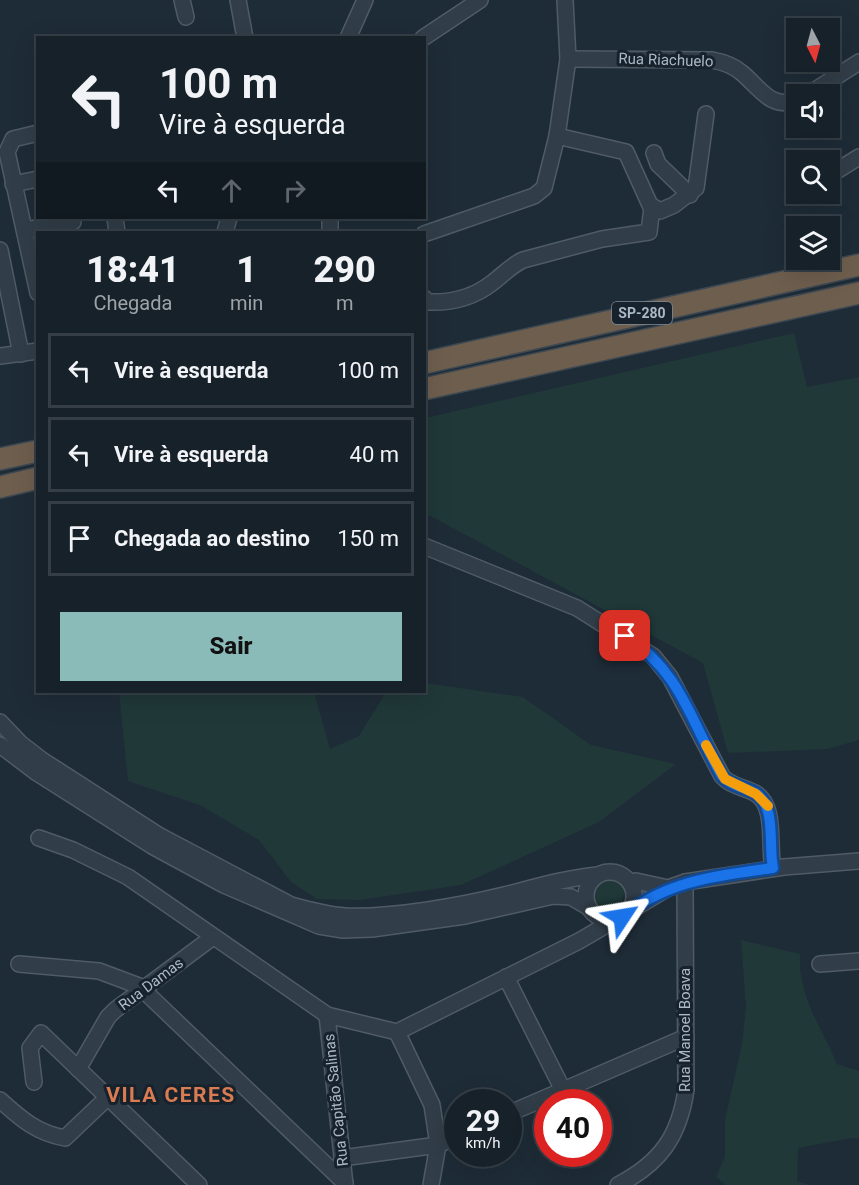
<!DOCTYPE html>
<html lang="pt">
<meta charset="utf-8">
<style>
body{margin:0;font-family:Roboto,sans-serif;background:#1f2931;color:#f1f3f6;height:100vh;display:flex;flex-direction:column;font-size:22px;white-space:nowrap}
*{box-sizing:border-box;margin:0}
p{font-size:20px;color:#9ea3a8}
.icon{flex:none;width:33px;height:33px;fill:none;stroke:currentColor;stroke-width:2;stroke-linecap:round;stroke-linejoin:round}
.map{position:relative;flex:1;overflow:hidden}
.drawer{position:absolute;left:36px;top:231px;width:390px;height:462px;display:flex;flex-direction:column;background:#162129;border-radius:0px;box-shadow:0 6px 24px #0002,0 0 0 2px #353e46}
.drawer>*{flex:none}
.banner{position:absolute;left:36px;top:36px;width:390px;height:183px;border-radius:0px;box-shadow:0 6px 24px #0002,0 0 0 2px #353e46;background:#162129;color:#f1f3f6;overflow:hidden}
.needle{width:39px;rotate:174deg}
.controls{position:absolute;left:786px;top:18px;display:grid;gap:12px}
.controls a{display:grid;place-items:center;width:54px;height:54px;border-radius:0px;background:#162129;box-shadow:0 6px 24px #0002,0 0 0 2px #353e46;font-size:30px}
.speed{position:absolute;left:444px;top:1089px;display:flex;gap:12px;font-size:30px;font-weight:700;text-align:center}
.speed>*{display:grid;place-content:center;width:78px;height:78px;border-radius:50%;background:#162129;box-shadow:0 6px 24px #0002,0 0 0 2px #353e46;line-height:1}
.speed small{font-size:15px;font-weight:400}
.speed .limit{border:9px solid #d22;background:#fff;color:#111}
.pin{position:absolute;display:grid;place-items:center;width:51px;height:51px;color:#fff;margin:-26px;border-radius:12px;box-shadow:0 3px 9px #0006}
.me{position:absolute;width:66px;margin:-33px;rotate:57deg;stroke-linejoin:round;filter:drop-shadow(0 0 4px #0008)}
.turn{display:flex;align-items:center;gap:21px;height:126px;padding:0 24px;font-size:27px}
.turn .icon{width:78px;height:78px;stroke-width:2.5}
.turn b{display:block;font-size:42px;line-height:51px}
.lanes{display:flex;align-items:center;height:57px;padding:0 24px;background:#0003;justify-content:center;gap:30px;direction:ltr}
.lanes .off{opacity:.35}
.eta{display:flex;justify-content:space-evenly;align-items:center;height:102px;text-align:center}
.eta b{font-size:36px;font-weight:800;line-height:42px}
.cta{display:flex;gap:12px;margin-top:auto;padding:12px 24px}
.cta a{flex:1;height:69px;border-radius:0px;background:#8bbbb9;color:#111;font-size:24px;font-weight:800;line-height:69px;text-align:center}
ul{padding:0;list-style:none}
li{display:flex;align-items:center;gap:18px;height:75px;margin:0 12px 9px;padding:0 12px;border:3px solid #353e46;border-radius:0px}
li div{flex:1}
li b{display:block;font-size:22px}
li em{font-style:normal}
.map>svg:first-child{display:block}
.green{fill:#203838}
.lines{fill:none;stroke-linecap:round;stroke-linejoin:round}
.minor-casing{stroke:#4f5b66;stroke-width:18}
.highway-casing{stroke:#3c4852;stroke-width:24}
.minor{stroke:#313d48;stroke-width:15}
.highway{stroke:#6e5e4e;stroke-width:21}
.route-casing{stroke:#114b97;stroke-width:15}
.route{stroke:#1a73e8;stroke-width:10}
.slow{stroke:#f59e0b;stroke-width:10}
.labels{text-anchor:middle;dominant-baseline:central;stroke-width:6;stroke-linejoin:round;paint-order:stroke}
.shield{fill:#17222c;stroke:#7f8b97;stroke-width:1.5}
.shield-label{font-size:14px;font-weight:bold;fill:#abb8c5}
.street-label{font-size:15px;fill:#abb8c5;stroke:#17222c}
.district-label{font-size:21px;font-weight:bold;letter-spacing:1.5px;fill:#da7c51;stroke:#17222c}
</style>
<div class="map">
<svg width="859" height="1185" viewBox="0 0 859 1185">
<rect width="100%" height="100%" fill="#1e2c37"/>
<g class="green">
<path d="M794,333L807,387L859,377V740L827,749L728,753L703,663L425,513V418Z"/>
<path d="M425,683L523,697L591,745L676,764L599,822L461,885L360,900L317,899L291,882L259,840L200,805L128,781L119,692H314L330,749L359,736L386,692H424Z"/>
<circle cx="608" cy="892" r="16"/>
<path d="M741,940L800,954C798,998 821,1025 837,1064L859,1071V1139L852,1138L798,1148L797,1181L809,1185H726L716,1177L725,1156V1120L742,1044L746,1007Z"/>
</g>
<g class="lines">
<g class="minor-casing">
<g id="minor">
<path d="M182,0L186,17"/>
<path d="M238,0L245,38"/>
<path d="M348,38L365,0"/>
<path d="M423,38L480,0"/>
<path d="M568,59L712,60C723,62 733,65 742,73C759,87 770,109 796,101"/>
<path d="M809,94L859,62"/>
<path d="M38,133L13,139L7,152L38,293"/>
<path d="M557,136L626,152L650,205L660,211L674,205L696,188L706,114"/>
<path d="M654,153L658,164L690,195"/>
<path d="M830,175L859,157"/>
<path d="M13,184L38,179"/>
<path d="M796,196L799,194"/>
<path d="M115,218L117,232"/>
<path d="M25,230L73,222"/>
<path d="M225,232L229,218"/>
<path d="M330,232V218"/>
<path d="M424,234L534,196L544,188L557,136L568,59L565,0"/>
<path d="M0,250L21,354"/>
<path d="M424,298L428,302C451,303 474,297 492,283C503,275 510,266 523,260L602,239L649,232L652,207"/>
<path d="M0,356L38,351"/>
<path d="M424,546L577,608L653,656L670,677L722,776C730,786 744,787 755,793C777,806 768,845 773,868"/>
<path d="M0,722L20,743L42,760L160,836L291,905C309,910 327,915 345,916C391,918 459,906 504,895C536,887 566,878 598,875"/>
<path d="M0,745L37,773L152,846L224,885L319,926L343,930L372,929L465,916L553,896L571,897L588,907"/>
<path d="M39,838L73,850L128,877L327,1015L397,1032L579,941L615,920"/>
<circle cx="610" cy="896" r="24"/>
<path d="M631,884L636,881L668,888"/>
<path d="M628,912L668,888L685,882L784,867L859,861"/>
<path d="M19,964L99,971L139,986L345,1183"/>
<path d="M820,964L859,961"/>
<path d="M506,977L563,1090"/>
<path d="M327,1015L345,1185"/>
<path d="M397,1032L432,1105L438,1145L431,1185"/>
<path d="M78,1069L108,1017L115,1010L213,937"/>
<path d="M34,1082L30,1048L41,1033L199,1185"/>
<path d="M0,1100C21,1119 37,1133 65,1138L107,1098"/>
<path d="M508,1114L686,1037"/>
<path d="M342,1158L438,1145L458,1136"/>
<path d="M618,1185C660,1163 679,1137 686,1090L685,882"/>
</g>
</g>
<g class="highway-casing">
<g id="highway">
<path d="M424,363L859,265"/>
<path d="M424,389L859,293"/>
<path d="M0,459L38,451"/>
<path d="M0,487L38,478"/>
</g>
</g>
<use href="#minor" class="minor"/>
<use href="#highway" class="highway"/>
</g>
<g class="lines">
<g class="route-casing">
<path id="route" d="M622,917C668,880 716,876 773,868C768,845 777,806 755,793C744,787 731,786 722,776C691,722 681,671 625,636"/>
</g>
<use href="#route" class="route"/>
<path class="slow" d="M706,745L725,779L756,794L768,806"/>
</g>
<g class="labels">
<rect class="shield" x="612" y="302" width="60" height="22" rx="4.5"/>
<g class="shield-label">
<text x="642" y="313">SP-280</text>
</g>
<g class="street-label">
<text transform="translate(666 60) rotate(2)">Rua Riachuelo</text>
<text transform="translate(151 984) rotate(-37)">Rua Damas</text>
<text transform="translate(685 1030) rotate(-90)">Rua Manoel Boava</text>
<text transform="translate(336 1100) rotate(-96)">Rua Capitão Salinas</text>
</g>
<g class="district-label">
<text x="171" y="1095">VILA CERES</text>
</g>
</g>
</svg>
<div class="controls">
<a><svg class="needle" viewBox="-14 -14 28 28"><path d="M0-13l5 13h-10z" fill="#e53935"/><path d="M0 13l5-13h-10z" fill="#9ea3a8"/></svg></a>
<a><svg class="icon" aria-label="sound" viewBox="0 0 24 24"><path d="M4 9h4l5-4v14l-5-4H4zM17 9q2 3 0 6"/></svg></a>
<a><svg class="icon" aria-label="search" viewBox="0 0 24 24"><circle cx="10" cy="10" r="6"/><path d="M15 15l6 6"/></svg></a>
<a><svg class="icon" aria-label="layers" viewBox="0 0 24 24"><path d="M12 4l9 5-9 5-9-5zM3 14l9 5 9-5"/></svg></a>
</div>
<div class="speed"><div>29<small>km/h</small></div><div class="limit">40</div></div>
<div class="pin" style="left:625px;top:636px;background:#d93025"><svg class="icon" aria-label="arrive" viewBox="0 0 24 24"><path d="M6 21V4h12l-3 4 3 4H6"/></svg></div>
<svg class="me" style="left:622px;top:917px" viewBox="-20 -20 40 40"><path d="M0-17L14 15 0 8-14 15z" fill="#1a73e8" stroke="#fff" stroke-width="4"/></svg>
<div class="banner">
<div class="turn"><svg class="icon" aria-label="left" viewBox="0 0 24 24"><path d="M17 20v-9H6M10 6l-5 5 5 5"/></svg><div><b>100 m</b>Vire à esquerda</div></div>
<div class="lanes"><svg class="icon" aria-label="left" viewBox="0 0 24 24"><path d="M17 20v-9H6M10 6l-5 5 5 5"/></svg><svg class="icon off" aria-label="ahead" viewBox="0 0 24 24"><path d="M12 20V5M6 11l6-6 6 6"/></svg><svg class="icon off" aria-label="right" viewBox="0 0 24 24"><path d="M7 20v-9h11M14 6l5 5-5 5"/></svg></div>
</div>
<section class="drawer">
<div class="eta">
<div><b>18:41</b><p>Chegada</p></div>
<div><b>1</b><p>min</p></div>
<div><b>290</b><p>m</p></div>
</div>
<ul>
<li><svg class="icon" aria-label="left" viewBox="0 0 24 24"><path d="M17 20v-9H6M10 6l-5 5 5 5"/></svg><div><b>Vire à esquerda</b></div><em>100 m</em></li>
<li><svg class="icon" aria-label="left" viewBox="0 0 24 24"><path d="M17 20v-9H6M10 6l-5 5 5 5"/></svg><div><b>Vire à esquerda</b></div><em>40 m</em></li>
<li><svg class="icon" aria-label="arrive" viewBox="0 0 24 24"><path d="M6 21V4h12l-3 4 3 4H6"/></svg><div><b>Chegada ao destino</b></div><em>150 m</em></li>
</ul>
<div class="cta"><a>Sair</a></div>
</section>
</div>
